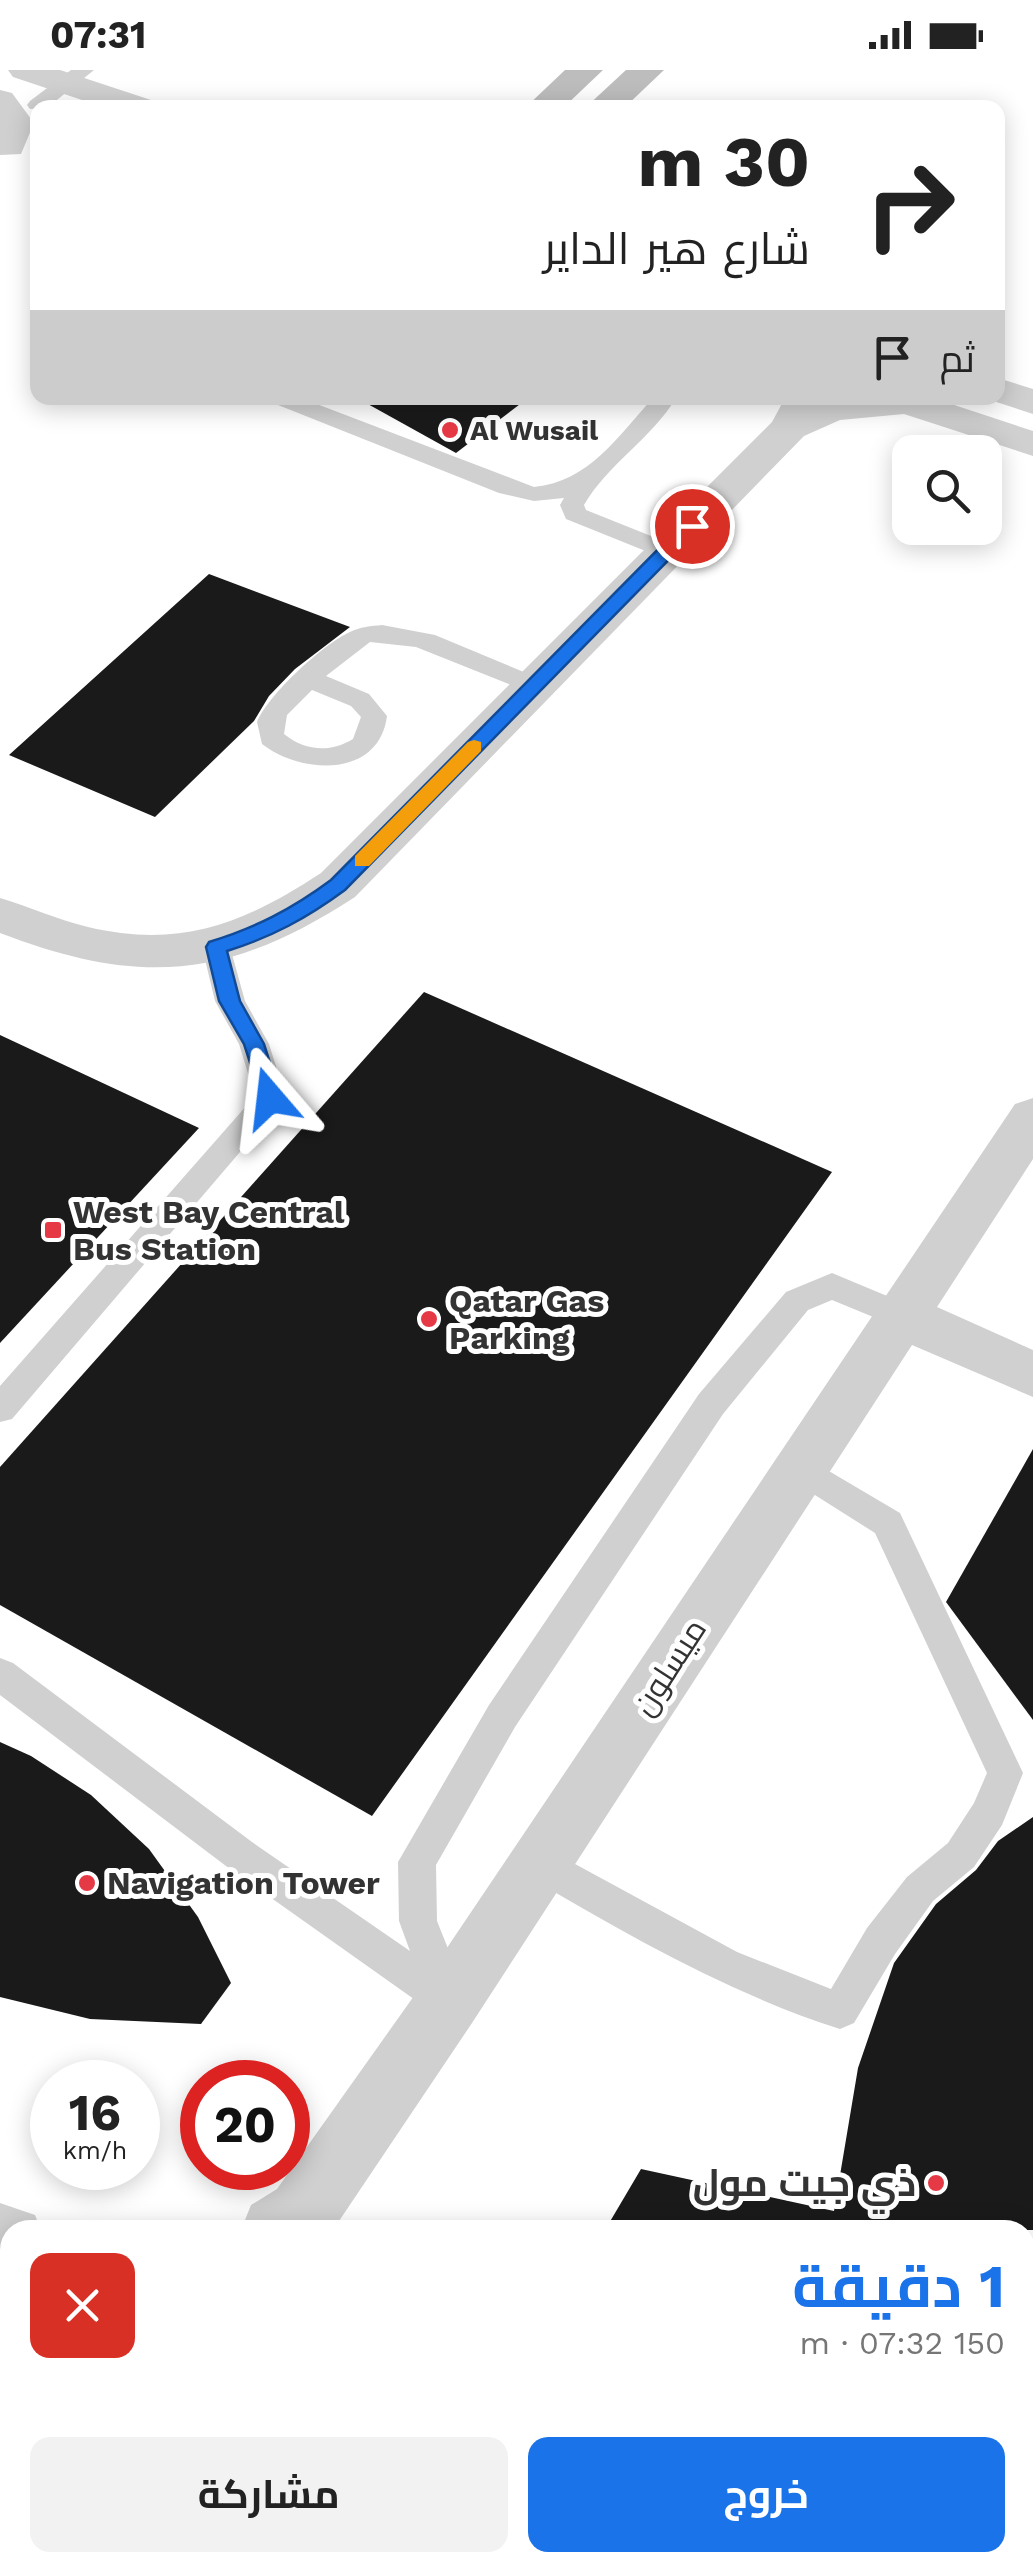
<!DOCTYPE html>
<html lang="ar">
<meta charset="utf-8">
<style>
body{margin:0;font-family:"Work Sans",Cairo,sans-serif;background:#f2f2f2;color:#222;direction:rtl;height:100vh;display:flex;flex-direction:column;font-size:38px;white-space:nowrap}
*{box-sizing:border-box;margin:0}
p{font-size:32px;color:#767676}
.icon{flex:none;width:55px;height:55px;fill:none;stroke:currentColor;stroke-width:2;stroke-linecap:round;stroke-linejoin:round}
.map{position:relative;flex:1;overflow:hidden;direction:ltr}
.sheet{position:absolute;left:0px;top:2150px;width:1035px;height:352px;display:flex;flex-direction:column;background:#fff;border-radius:30px 30px 0 0;box-shadow:0 5px 25px #0003;direction:rtl}
.sheet>*{flex:none}
.hud{position:absolute;left:30px;top:30px;width:975px;height:305px;border-radius:20px;box-shadow:0 5px 25px #0003;direction:rtl;background:#fff;color:#222;overflow:hidden}
.controls{position:absolute;left:892px;top:365px;display:grid;gap:20px}
.controls a{display:grid;place-items:center;width:110px;height:110px;border-radius:20px;background:#fff;box-shadow:0 5px 25px #0003;font-size:50px}
.speed{position:absolute;left:30px;top:1990px;display:flex;gap:20px;font-size:50px;font-weight:700;text-align:center}
.speed>*{display:grid;place-content:center;width:130px;height:130px;border-radius:50%;background:#fff;box-shadow:0 5px 25px #0003;line-height:1}
.speed small{font-size:25px;font-weight:400}
.speed .limit{border:15px solid #d22;background:#fff;color:#111}
.pin{position:absolute;display:grid;place-items:center;width:85px;height:85px;color:#fff;margin:-42px;border:5px solid #fff;border-radius:50%;box-shadow:0 2px 10px #0007}
.me{position:absolute;width:110px;margin:-55px;rotate:343deg;stroke-linejoin:round;filter:drop-shadow(0 0 8px #0008)}
.turn{display:flex;align-items:center;gap:35px;height:210px;padding:0 30px;font-size:45px}
.turn .icon{width:130px;height:130px;stroke-width:2.5}
.turn b{display:block;font-size:70px;line-height:85px}
.then{display:flex;align-items:center;height:95px;padding:0 30px;background:#0003;gap:20px;font-size:38px}
.round{display:grid;place-items:center;flex:none;width:105px;height:105px;border-radius:20px;background:#f2f2f2}
.overview{display:flex;align-items:center;justify-content:space-between;height:170px;padding:0 30px}
h1{font-size:60px;font-weight:700;line-height:75px;color:#1a73e8}
.cta{display:flex;gap:20px;margin-top:auto;padding:20px 30px}
.cta a{flex:1;height:115px;border-radius:20px;background:#1a73e8;color:#fff;font-size:40px;font-weight:700;line-height:115px;text-align:center}
.cta a+a{background:#f2f2f2;color:#222}
.status{display:flex;justify-content:space-between;align-items:center;height:70px;padding:0 50px;background:#fff;direction:ltr}
.status svg{height:28px;fill:currentColor}
.map>svg:first-child{display:block}
.building{fill:#1a1a1a}
.lines{fill:none;stroke-linecap:round;stroke-linejoin:round}
.lane{fill:#d0d0d0;fill-rule:evenodd}
.street{fill:#d0d0d0;fill-rule:evenodd}
.secondary{fill:#bdbdbd;fill-rule:evenodd}
.route{fill:#1a73e8;stroke:#114b97;stroke-width:2.5}
.slow{fill:#f59e0b}
.poi-dot{fill:#e63946;stroke:#fff;stroke-width:4}
.labels{text-anchor:middle;dominant-baseline:central;stroke-width:10;stroke-linejoin:round;paint-order:stroke}
.far-poi-label{font-size:28px;font-weight:bold;fill:#333;stroke:#fff;text-anchor:start}
.poi-label{font-size:32px;font-weight:bold;fill:#333;stroke:#fff;text-anchor:start}
.street-label{font-size:32px;fill:#333;stroke:#fff}
.near-poi-label{font-size:38px;font-weight:bold;fill:#333;stroke:#fff;text-anchor:end}
</style>
<div class="status"><b>07:31</b><svg viewBox="0 0 49 12"><path d="M0 12V9h3v3zM5 12V6h3v6zM10 12V3h3v9zM15 12V0h3v12zM26 1h20v11H26zM47 4h2v5h-2z"/></svg></div>
<div class="map">
<svg width="1033" height="2501" viewBox="0 0 1033 2501">
<rect width="100%" height="100%" fill="#fff"/>
<g class="building">
<path d="M357,328H528L456,383Z"/>
<path d="M209,504L350,557L295,599L269,626L254,651L155,747L9,685Z"/>
<path d="M424,922L832,1102L372,1746L0,1535V1397Z"/>
<path d="M0,965L199,1058L0,1273Z"/>
<path d="M1033,1379V1650L946,1532Z"/>
<path d="M0,1672L31,1686L91,1725L149,1779L198,1847L231,1913L201,1954L90,1949L0,1927Z"/>
<path d="M1033,1747V2160H605L641,2099L834,2141L858,1998L894,1893L936,1834L976,1800L998,1771Z"/>
</g>
<g class="lines">
<g class="lane">
<path d="M71,0H94L47,38L30,39L27,35L30,31Z"/>
<path d="M269,328H301L534,417C589,412 619,365 653,328H676C652,368 607,395 584,435L586,440L676,476L679,481L667,489L658,486L566,449L560,435L564,428L534,431L499,423L273,333Z"/>
<path d="M382,555L435,565L543,610L547,616L534,624L416,577L370,572L326,606L369,624L387,646C379,708 302,705 262,674L257,652C268,625 323,574 350,562C360,557 371,556 382,555ZM312,620L351,636L361,647L353,669C330,683 305,681 284,664L287,645Z"/>
<path d="M216,867L226,870L230,877L245,931L269,974L286,1028L12,1349L0,1352V1316L255,1026L239,974L215,931L202,877L206,870Z"/>
<path d="M832,1203L911,1236L916,1245L911,1254L900,1258L832,1230L808,1240L723,1344L515,1657L436,1795L437,1851L469,1931L463,1944L449,1950L435,1944L226,1796L0,1625V1588L13,1593L252,1772L410,1881L399,1851L398,1792L489,1635L699,1324L786,1222Z"/>
<path d="M800,1384L900,1443L1023,1703L1002,1755L974,1797L933,1831L895,1884L854,1953L840,1959C728,1923 628,1865 527,1806L521,1794L527,1782L540,1777L553,1782L737,1882L831,1919L867,1858L907,1807L948,1773L974,1733L987,1703L875,1463L788,1408L783,1398L788,1388Z"/>
</g>
<g class="street">
<path d="M8,0H60L154,31L159,38H106L13,7Z"/>
<path d="M0,20L12,23L34,53L21,84L0,85Z"/>
<path d="M998,308L1033,319V344L984,328H998Z"/>
<path d="M785,328H933L1033,361V386L904,344L840,350L804,366L355,827C229,909 141,917 0,863V828C30,837 58,850 88,857C181,879 245,853 321,803L772,352Z"/>
<path d="M1033,1028V1089L937,1237L1033,1280V1327L912,1275L472,1953L333,2160H241L251,2135L277,2119L426,1909L1015,1034Z"/>
<path d="M0,2133L35,2145L41,2160H10V2205L0,2203Z"/>
</g>
<g class="secondary">
<path d="M565,0H603L563,38H525Z"/>
<path d="M626,0H664L624,38H585Z"/>
<path d="M0,2216L10,2220V2294L0,2290Z"/>
<path d="M340,2492H425L429,2501H344Z"/>
</g>
</g>
<path class="route" d="M692,451L700,456L698,460L345,820C307,848 272,867 227,881L240,931L264,974L281,1028L278,1033H263L244,974L219,931L206,877L209,872C255,858 292,839 331,810L685,452Z"/>
<path class="slow" d="M474,670L481,672V681L369,796H355V786L468,672Z"/>
<g class="poi-dot">
<circle cx="450" cy="360" r="10"/>
<rect x="43" y="1150" width="20" height="20" rx="5"/>
<circle cx="429" cy="1249" r="10"/>
<circle cx="87" cy="1813" r="10"/>
<circle cx="936" cy="2113" r="10"/>
</g>
<g class="labels">
<g class="far-poi-label">
<text x="470" y="360">Al Wusail</text>
</g>
<g class="poi-label">
<text x="73" y="1142">West Bay Central<tspan x="73" dy="37">Bus Station</tspan></text>
<text x="449" y="1231">Qatar Gas<tspan x="449" dy="37">Parking</tspan></text>
<text x="107" y="1813">Navigation Tower</text>
</g>
<g class="street-label">
<text transform="translate(669 1597) rotate(-57)">ميسلون</text>
</g>
<g class="near-poi-label">
<text x="916" y="2113">ذي جيت مول</text>
</g>
</g>
</svg>
<div class="controls">
<a><svg class="icon" aria-label="search" viewBox="0 0 24 24"><circle cx="10" cy="10" r="6"/><path d="M15 15l6 6"/></svg></a>
</div>
<div class="speed"><div>16<small>km/h</small></div><div class="limit">20</div></div>
<div class="pin" style="left:692px;top:456px;background:#d93025"><svg class="icon" aria-label="arrive" viewBox="0 0 24 24"><path d="M6 21V4h12l-3 4 3 4H6"/></svg></div>
<svg class="me" style="left:270px;top:1028px" viewBox="-20 -20 40 40"><path d="M0-17L14 15 0 8-14 15z" fill="#1a73e8" stroke="#fff" stroke-width="4"/></svg>
<div class="hud">
<div class="turn"><svg class="icon" aria-label="right" viewBox="0 0 24 24"><path d="M7 20v-9h11M14 6l5 5-5 5"/></svg><div><b>30 m</b>شارع هير الداير</div></div>
<div class="then">ثم<svg class="icon" aria-label="arrive" viewBox="0 0 24 24"><path d="M6 21V4h12l-3 4 3 4H6"/></svg></div>
</div>
<section class="sheet">
<div class="overview"><div><h1>1 دقيقة</h1><p>150 m · 07:32</p></div><a class="round" style="background:#d93025;color:#fff"><svg class="icon" aria-label="close" viewBox="0 0 24 24"><path d="M6 6l12 12M18 6L6 18"/></svg></a></div>
<div class="cta"><a>خروج</a><a>مشاركة</a></div>
</section>
</div>
